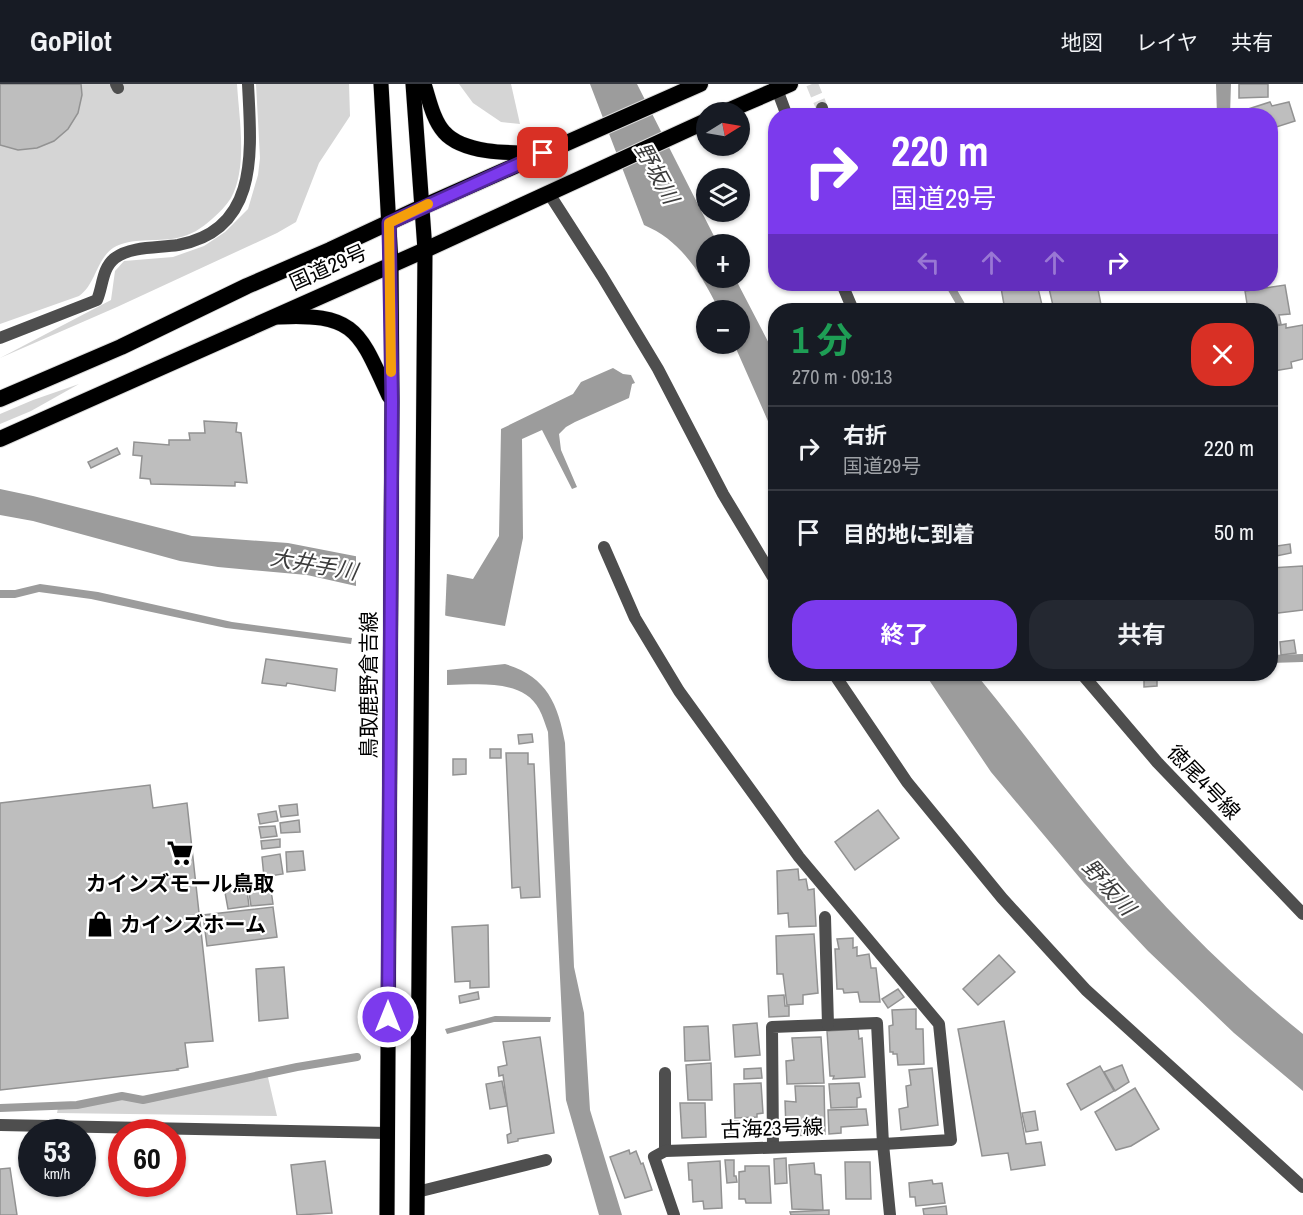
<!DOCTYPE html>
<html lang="ja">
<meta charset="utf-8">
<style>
body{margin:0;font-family:"Archivo Narrow","Noto Sans JP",sans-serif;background:#242831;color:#f1f3f6;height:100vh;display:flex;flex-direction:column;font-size:22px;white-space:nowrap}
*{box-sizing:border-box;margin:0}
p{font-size:20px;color:#9ea1a6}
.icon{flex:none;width:33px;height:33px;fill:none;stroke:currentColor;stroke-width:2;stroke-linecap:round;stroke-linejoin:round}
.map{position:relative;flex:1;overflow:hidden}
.side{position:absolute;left:768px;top:219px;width:510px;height:378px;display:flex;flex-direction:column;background:#171b24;border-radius:24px;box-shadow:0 2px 4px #0004}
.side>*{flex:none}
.top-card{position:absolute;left:768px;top:24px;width:510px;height:183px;border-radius:24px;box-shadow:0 2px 4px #0004;background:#7c3aed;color:#fff;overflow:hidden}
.needle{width:39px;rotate:79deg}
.fabs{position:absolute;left:696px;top:18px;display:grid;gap:12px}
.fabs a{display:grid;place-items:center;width:54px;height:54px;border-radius:50%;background:#171b24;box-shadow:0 2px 4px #0004;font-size:30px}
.speed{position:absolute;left:18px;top:1035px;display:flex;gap:12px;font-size:30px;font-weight:700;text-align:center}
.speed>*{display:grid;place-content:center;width:78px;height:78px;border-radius:50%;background:#171b24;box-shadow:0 2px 4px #0004;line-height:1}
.speed small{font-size:15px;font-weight:400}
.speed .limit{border:9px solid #d22;background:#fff;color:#111}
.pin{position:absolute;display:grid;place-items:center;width:51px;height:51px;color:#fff;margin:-26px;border-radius:12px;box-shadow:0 3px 9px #0006}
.me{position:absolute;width:66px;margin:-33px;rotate:0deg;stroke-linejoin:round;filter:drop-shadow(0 0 4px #0008)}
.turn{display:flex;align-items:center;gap:21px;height:126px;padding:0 24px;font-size:27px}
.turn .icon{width:78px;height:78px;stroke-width:2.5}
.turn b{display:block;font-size:42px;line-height:51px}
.lanes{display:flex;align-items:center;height:57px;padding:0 24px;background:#0003;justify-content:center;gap:30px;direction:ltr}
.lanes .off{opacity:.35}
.round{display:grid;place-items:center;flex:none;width:63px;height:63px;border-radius:24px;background:#242831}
.head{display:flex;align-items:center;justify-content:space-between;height:102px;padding:0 24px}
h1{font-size:36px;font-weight:700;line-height:45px;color:#1e9e55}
.button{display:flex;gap:12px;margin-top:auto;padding:12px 24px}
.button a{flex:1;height:69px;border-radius:24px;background:#7c3aed;color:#fff;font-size:24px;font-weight:700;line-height:69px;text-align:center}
.button a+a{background:#242831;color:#f1f3f6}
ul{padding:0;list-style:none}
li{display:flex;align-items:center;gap:18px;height:84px;padding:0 24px;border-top:2px solid #363941}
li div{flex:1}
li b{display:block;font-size:22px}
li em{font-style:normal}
header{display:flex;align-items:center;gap:36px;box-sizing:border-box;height:84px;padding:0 30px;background:#171b24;border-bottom:2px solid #363941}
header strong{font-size:28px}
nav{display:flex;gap:33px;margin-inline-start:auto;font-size:21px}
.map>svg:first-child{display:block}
.green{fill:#d5d5d5}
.water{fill:#9c9c9c}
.pier{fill:#fff}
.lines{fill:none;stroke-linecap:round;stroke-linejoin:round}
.stream{stroke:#9c9c9c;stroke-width:8}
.building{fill:#bebebe;stroke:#929292;stroke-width:1.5}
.minor-tunnel{stroke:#d9d9d9;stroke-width:12;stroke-dasharray:12 6;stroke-linecap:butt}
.primary-casing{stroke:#dbdbdb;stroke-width:16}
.trunk-casing{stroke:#dbdbdb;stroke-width:18}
.minor{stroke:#4e4e4e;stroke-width:12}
.primary{stroke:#000;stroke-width:15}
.trunk{stroke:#000;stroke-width:16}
.route-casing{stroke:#51269a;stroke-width:15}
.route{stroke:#7c3aed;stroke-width:10}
.slow{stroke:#f59e0b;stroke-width:10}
.labels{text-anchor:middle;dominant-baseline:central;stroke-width:4.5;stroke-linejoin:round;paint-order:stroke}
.street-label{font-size:21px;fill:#000;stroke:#fff}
.poi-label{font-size:21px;font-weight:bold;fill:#000;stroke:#fff}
.water-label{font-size:22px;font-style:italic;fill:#3d3d3d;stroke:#fff}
</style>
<header>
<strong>GoPilot</strong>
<nav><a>地図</a><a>レイヤ</a><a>共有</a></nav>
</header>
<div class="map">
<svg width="1303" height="1131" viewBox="0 0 1303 1131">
<rect width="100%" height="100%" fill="#fff"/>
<g class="green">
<path d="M0,0H111L116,10L123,7L121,0H237C239,34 248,83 231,114C226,122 219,129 212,135C201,145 191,151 177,154C156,158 132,153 113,164C96,176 96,200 79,212L0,240Z"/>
<path d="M256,0H349L350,32L319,79L296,138L277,149L117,223L0,274L111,216L115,187L124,177L173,173L204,162L225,148L248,125L258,91L260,74Z"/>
<path d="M459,0H511L520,40L501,38L473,19Z"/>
<path d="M79,300L31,327L0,340V330L33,316Z"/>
<path d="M267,989L277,1032L57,1029L58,1024L79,1022L122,1013L143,1017Z"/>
</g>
<g class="water">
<path d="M590,0H637L718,160H706V194H735L775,271V353L734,260H740V226H719C701,190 682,157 644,141Z"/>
<path d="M1216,0H1231L1230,31H1217Z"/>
<path d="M613,284L623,290L631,291L635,299L632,300L629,314L575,338L566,343L559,350L561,366L577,403L572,405L542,346L522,355L523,454L505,542L447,532L356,502L307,491L218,483L180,477L33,437L0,431V405L33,412L192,452L288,459L473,495L499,452L501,345L573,310L581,298Z"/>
<path d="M40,500L98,508L232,538L352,554L351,560L226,544L91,515L39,508L15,514H0V506H15Z"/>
<path d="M505,580C546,592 558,619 565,659L574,883L584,929L590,1026L622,1131H599L566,1016L548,648C545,640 543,632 539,625C523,594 476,601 447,601V586Z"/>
<path d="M925,590H976C1021,645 1063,703 1109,758C1167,828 1232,893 1303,950V1007L1234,949L1148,867L1084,799L991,688Z"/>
<path d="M495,932L551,933L550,938H494L447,950L445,945Z"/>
</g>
<path class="pier" d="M356,470L447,487L445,534L356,505Z"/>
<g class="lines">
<g class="stream">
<path d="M949,200L964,226"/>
<path d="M1270,575L1303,574"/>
<path d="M0,1024L77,1021L122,1012L143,1016L297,983L357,973"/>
</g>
</g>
<g class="building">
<path d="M0,0H81L82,11L78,29L68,45L54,57L37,64L18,66L0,61Z"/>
<path d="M1239,0H1268V13L1239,14Z"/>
<path d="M1270,18L1272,22L1289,18L1295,37L1270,45V32H1241L1244,31L1242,27Z"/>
<path d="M1024,200H1037L1042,221L1005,226L1001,204Z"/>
<path d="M1048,200H1097L1102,226H1054Z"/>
<path d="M1285,201L1290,230L1279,231L1281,240L1270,241V226H1248L1245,207Z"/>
<path d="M1286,240V244L1303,241V275L1291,278L1292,284L1273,287V282H1270V243Z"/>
<path d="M204,337L237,339L236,348L241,349L247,399L235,398V402L151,400L150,395L140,394L142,372L133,371L134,358L169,361V356H190L189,349H205Z"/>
<path d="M117,364L120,370L91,384L88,378Z"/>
<path d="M1290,460L1291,469L1276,472L1277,475L1270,477V463Z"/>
<path d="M1303,482V526L1270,530V484Z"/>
<path d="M1294,556L1296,569L1281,571L1280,558Z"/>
<path d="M266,575L337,585L335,607L287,599L286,602L262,599Z"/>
<path d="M1144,590H1157V602L1144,603Z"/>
<path d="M532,650L533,658L519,660L518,651Z"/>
<rect x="490" y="665" width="11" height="9"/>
<path d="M506,669H528V680H534L540,813L521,814L520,803L512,804Z"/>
<path d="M453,675H466V690L453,691Z"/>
<path d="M150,701L153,724L187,719L213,957L185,959L188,983L177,985L178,986L0,1006V719Z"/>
<path d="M297,720L298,731L281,733L279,722Z"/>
<path d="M878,726L899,754L855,786L835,758Z"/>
<path d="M276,727L278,737L260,740L258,730Z"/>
<path d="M299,736L300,748L281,749L280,739Z"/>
<path d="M275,742L277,752L261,754L259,743Z"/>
<path d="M280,755V763L262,765L261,757Z"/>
<path d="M303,767L305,786L287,788L286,768Z"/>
<path d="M280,770L283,790L264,793L262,773Z"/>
<path d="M798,785L799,796L806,795L808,806L814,805L816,842L789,843L788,829L778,830L777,787Z"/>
<path d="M246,799L249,822L228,825L224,803Z"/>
<path d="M270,799L273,820L251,822L248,801Z"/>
<path d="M273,823L277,853L207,862L203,831Z"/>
<path d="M488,841L489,903L470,904V897L455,898L452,843Z"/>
<path d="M814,850L818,909L803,911V920L787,921L783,890H777L776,852Z"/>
<path d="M853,854V864L857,863V872L869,870L871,884H876L880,918H860L858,908L844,909L843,905H837L835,865H839L837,855Z"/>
<path d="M999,871L1015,888L978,921L963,905Z"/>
<path d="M284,883L288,934L259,937L256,885Z"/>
<path d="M898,905L904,913L888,924L882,915Z"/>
<path d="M478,908L479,915L460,919L459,912Z"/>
<path d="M784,911L785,922H789V932L769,933L768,912Z"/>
<path d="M916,925V945H923L924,980L898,981L897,970H893V968H890L889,942L893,941L892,926Z"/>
<path d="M1004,937L1026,1060L1041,1058L1045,1081L1011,1086L1008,1069L982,1072L958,945Z"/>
<path d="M757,939L760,971L735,973L733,941Z"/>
<path d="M708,942L710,976L685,977L684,943Z"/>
<path d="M858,945L859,955L862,954L865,993L833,995L834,992H830L827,947Z"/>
<path d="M540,953L554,1049L518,1055V1057L508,1059L507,1051L511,1049L503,991L499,992L498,983L507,981L503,958Z"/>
<path d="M821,953L824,999L787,1000L786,977L794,976L792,954Z"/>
<path d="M711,979L712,1016H688L686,981Z"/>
<path d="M1122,981L1129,998L1115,1007L1104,988Z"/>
<path d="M1100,982L1114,1007L1081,1026L1067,1000Z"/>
<path d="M761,984L762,994L744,995V985Z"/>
<path d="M932,984L938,1041L901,1046L899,1025L908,1023L906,1002L911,1001L909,986Z"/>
<path d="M502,997L507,1022L490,1025L486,1000Z"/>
<path d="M761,999L763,1029L757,1030V1033L735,1034L734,1000Z"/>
<path d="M859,999L861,1013L857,1014V1023L831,1024L829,1000Z"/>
<path d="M795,1002H824L825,1050L791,1052V1045H786L785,1017L796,1018Z"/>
<path d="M1135,1004L1159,1045L1131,1062L1116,1066L1095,1028Z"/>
<path d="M680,1019H705L706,1053L682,1054Z"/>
<path d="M866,1025L868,1041L841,1043V1049L829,1050L828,1026Z"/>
<path d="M1035,1027L1038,1046L1026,1048L1022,1029Z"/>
<path d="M728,1037H738V1054H729Z"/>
<path d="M629,1066L630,1070L636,1067L641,1080L643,1079L652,1106L625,1114L610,1073Z"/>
<path d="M786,1074L787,1099L775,1100L774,1075Z"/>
<path d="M725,1076H734V1092H736L737,1098L727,1099Z"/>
<path d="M325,1077L332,1129L297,1131L291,1081Z"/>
<path d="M720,1077L722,1124L704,1125L703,1117L693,1118L692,1096H689L688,1079Z"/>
<path d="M845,1078H870L871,1115H846Z"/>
<path d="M814,1079L815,1090L821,1091L823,1126L792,1125L789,1081Z"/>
<path d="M745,1082H769L771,1119H746L745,1115H739V1088L745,1087Z"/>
<path d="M10,1084L17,1131H0V1085Z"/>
<path d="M932,1096L933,1100L942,1099L945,1119L916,1122L915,1113H910L909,1099Z"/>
<path d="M946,1122L947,1131H924L923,1125Z"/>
<path d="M829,1126V1131H791L790,1128Z"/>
</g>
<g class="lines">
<path class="minor-tunnel" d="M812,0L822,24"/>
<g class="primary-casing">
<g id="primary">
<path d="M381,0L391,179L392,317L387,1131"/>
<path d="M413,0L425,166L417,1131"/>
<path d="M424,0C429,15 433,36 444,48C464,71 515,69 543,69"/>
<path d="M278,233C356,229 359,247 389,312"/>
</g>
</g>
<g class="trunk-casing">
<g id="trunk">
<path d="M725,28L790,0"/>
<path d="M0,315L121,263L247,202L330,166L422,123L700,0"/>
<path d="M0,355L425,166L706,37"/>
</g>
</g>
<g class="minor">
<path d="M116,0L118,4"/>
<path d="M775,0L787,32"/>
<path d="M822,24L824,32"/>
<path d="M548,108L602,192L658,285L723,410L776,498"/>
<path d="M842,200L853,226"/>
<path d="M0,254L97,216C103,202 102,184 115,174C131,162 158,164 178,161C261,146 251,64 248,0"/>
<path d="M604,463L635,534L679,607L799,773L939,940L951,1056L883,1060L877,939L772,943L773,1063"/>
<path d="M834,590L907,698L1002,814L1086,906L1303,1103"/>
<path d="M1082,590L1157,678L1303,830"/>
<path d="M825,833L828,941"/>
<path d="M665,989V1067"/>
<path d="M0,1041L388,1049"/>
<path d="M417,1108L546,1076"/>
<path d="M674,1131L654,1073L665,1067L883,1060L890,1131"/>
</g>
<use href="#primary" class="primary"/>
<use href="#trunk" class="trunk"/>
</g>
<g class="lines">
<g class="route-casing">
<path id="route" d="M388,933L392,317L389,139L543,69"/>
</g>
<use href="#route" class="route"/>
<path class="slow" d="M391,288L389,139L428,120"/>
</g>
<defs>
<g id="supermarket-bare" transform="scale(2.07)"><path d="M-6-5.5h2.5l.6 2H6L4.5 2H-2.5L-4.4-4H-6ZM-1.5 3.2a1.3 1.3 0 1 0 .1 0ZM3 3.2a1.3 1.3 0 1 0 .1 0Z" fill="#000" stroke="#fff" stroke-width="2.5" paint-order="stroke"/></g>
<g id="shop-bare" transform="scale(2.07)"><path d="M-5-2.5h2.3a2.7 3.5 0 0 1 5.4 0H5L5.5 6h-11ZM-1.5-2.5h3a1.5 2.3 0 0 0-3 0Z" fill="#000" stroke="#fff" stroke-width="2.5" paint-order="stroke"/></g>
</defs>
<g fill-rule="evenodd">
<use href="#supermarket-bare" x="180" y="769"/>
<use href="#shop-bare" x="100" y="840"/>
</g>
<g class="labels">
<g class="street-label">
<text transform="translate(328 183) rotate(-24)">国道29号</text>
<text transform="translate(368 601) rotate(-90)">鳥取鹿野倉吉線</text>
<text transform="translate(1204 698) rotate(46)">徳尾4号線</text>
<text transform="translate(772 1044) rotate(-2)">古海23号線</text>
</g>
<g class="poi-label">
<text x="180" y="799">カインズモール鳥取</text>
<text x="120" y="840" text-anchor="start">カインズホーム</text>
</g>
<g class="water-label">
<text transform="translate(657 89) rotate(61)">野坂川</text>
<text transform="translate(314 480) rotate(10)">大井手川</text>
<text transform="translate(1109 803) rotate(48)">野坂川</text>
</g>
</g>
</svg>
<div class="fabs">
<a><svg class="needle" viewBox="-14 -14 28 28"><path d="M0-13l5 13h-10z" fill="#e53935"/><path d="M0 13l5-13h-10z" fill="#9ea1a6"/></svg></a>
<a><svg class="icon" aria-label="layers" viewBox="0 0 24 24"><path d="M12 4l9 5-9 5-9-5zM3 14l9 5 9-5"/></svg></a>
<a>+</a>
<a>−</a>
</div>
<div class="speed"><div>53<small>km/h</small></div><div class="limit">60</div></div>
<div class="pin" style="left:543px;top:69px;background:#d93025"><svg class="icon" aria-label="arrive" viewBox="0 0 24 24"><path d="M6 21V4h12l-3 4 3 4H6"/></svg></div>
<svg class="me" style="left:388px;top:933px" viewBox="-20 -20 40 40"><circle r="17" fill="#7c3aed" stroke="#fff" stroke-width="3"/><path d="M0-11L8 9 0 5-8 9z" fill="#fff"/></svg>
<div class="top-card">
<div class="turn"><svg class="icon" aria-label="right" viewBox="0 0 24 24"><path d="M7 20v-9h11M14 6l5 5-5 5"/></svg><div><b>220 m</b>国道29号</div></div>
<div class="lanes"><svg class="icon off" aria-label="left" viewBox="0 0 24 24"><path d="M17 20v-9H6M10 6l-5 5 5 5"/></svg><svg class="icon off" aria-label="ahead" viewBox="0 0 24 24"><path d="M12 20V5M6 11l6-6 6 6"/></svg><svg class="icon off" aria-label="ahead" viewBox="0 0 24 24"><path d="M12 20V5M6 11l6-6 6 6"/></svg><svg class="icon" aria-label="right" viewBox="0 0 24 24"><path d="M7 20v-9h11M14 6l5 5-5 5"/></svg></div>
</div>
<section class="side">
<div class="head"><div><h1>1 分</h1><p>270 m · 09:13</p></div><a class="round" style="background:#d93025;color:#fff"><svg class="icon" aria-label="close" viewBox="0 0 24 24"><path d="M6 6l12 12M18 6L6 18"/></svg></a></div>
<ul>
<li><svg class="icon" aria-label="right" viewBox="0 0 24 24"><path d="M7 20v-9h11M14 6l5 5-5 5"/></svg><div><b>右折</b><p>国道29号</p></div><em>220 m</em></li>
<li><svg class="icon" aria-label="arrive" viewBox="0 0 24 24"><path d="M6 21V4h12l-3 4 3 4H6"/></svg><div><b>目的地に到着</b></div><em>50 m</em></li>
</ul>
<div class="button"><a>終了</a><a>共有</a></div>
</section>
</div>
